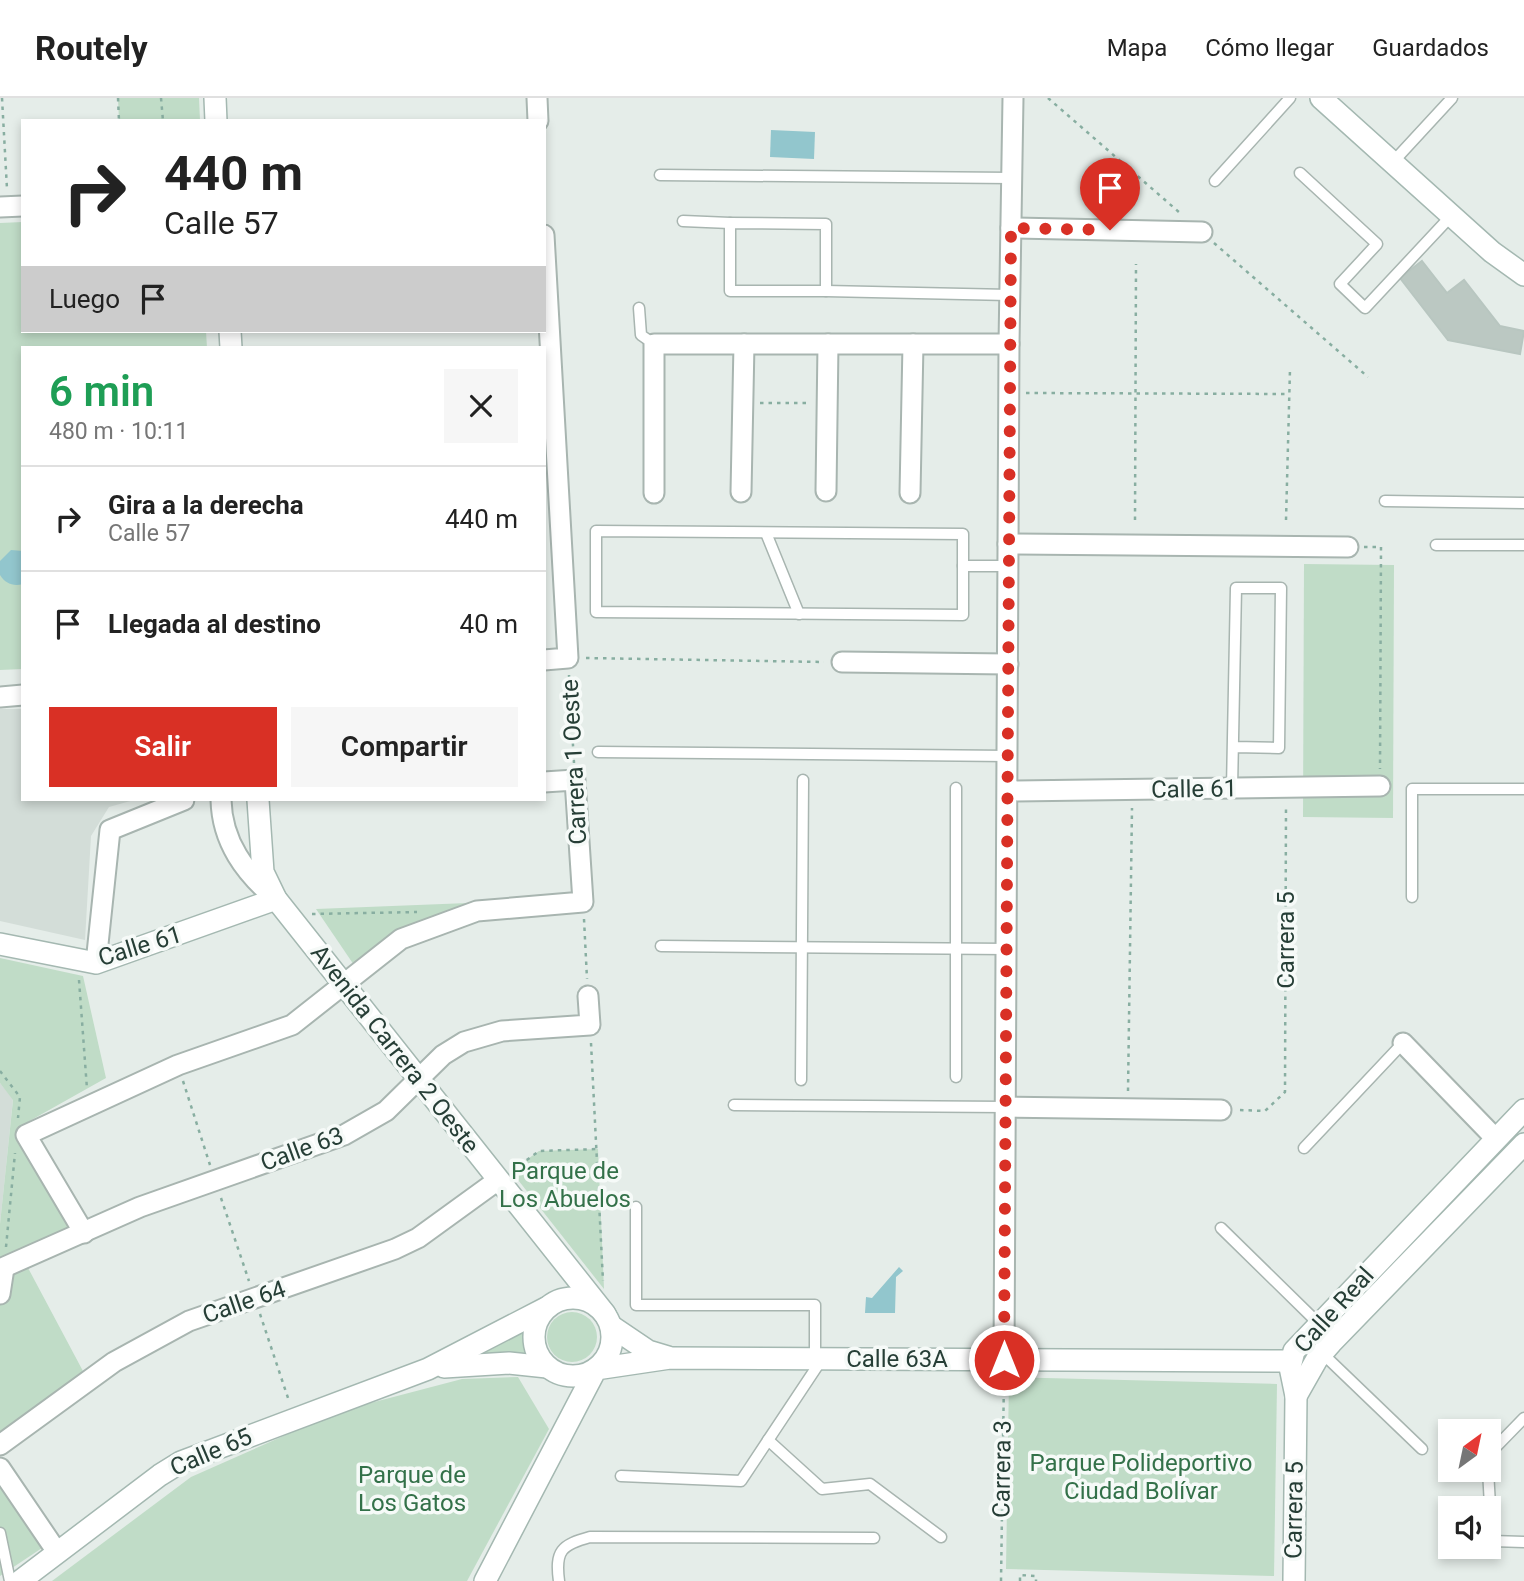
<!DOCTYPE html>
<html lang="es">
<meta charset="utf-8">
<style>
body{margin:0;font-family:Roboto,sans-serif;background:#f6f6f6;color:#222;height:100vh;display:flex;flex-direction:column;font-size:26px;white-space:nowrap}
*{box-sizing:border-box;margin:0}
p{font-size:23px;color:#767676}
.icon{flex:none;width:38px;height:38px;fill:none;stroke:currentColor;stroke-width:2;stroke-linecap:round;stroke-linejoin:round}
.map{position:relative;flex:1;overflow:hidden}
.drawer{position:absolute;left:21px;top:248px;width:525px;height:455px;display:flex;flex-direction:column;background:#fff;border-radius:0px;box-shadow:0 4px 10px #0003}
.drawer>*{flex:none}
.banner{position:absolute;left:21px;top:21px;width:525px;height:214px;border-radius:0px;box-shadow:0 4px 10px #0003;background:#fff;color:#222;overflow:hidden}
.needle{width:46px;rotate:33deg}
.controls{position:absolute;left:1438px;top:1321px;display:grid;gap:14px}
.controls a{display:grid;place-items:center;width:63px;height:63px;border-radius:0px;background:#fff;box-shadow:0 4px 10px #0003;font-size:35px}
.pin{position:absolute;display:grid;place-items:center;width:60px;height:60px;color:#fff;margin:-72px -30px;border-radius:50% 50% 50% 0;rotate:-45deg;box-shadow:0 0 7px #0007}
.pin .icon{rotate:45deg}
.me{position:absolute;width:77px;margin:-38px;rotate:0deg;stroke-linejoin:round;filter:drop-shadow(0 0 5px #0008)}
.turn{display:flex;align-items:center;gap:24px;height:147px;padding:0 28px;font-size:32px}
.turn .icon{width:91px;height:91px;stroke-width:2.5}
.turn b{display:block;font-size:49px;line-height:60px}
.then{display:flex;align-items:center;height:66px;padding:0 28px;background:#0003;gap:14px;font-size:26px}
.round{display:grid;place-items:center;flex:none;width:74px;height:74px;border-radius:0px;background:#f6f6f6}
.head{display:flex;align-items:center;justify-content:space-between;height:119px;padding:0 28px}
h1{font-size:42px;font-weight:600;line-height:52px;color:#1e9e55}
.primary-button{display:flex;gap:14px;margin-top:auto;padding:14px 28px}
.primary-button a{flex:1;height:80px;border-radius:0px;background:#d93025;color:#fff;font-size:28px;font-weight:600;line-height:80px;text-align:center}
.primary-button a+a{background:#f6f6f6;color:#222}
ul{padding:0;list-style:none}
li{display:flex;align-items:center;gap:21px;height:105px;padding:0 28px;border-top:2px solid #e0e0e0}
li div{flex:1}
li b{display:block;font-size:26px}
li em{font-style:normal}
header{display:flex;align-items:center;gap:42px;box-sizing:border-box;height:98px;padding:0 35px;background:#fff;border-bottom:2px solid #e0e0e0}
header strong{font-size:33px}
nav{display:flex;gap:38px;margin-inline-start:auto;font-size:24px}
.map>svg:first-child{display:block}
.built{fill:#d3ddd8}
.green{fill:#c0dcc7}
.water{fill:#92c6cd}
.building{fill:#bbc8c2;stroke:#b8c6c0;stroke-width:2}
.lines{fill:none;stroke-linecap:round;stroke-linejoin:round}
.lane-casing{stroke:#a8b5b0;stroke-width:13}
.street-casing{stroke:#a8b5b0;stroke-width:23}
.secondary-casing{stroke:#a4b8b1;stroke-width:24}
.path{stroke:#88aea1;stroke-width:2.5;stroke-dasharray:3.5 5;stroke-linecap:butt}
.lane{stroke:#fff;stroke-width:10}
.street{stroke:#fff;stroke-width:19}
.secondary{stroke:#fff;stroke-width:21}
.route{stroke:#d93025;stroke-width:12;stroke-dasharray:0 21.6}
.labels{text-anchor:middle;dominant-baseline:central;stroke-width:7;stroke-linejoin:round;paint-order:stroke}
.street-label{font-size:24px;fill:#263e36;stroke:#f6faf8}
.park-label{font-size:24px;fill:#337149;stroke:#f6faf8}
</style>
<header>
<strong>Routely</strong>
<nav><a>Mapa</a><a>Cómo llegar</a><a>Guardados</a></nav>
</header>
<div class="map">
<svg width="1524" height="1483" viewBox="0 0 1524 1483">
<rect width="100%" height="100%" fill="#e5ede9"/>
<g class="built">
<path d="M0,611H23V702H134L109,709L91,738L85,842L0,823Z"/>
<path d="M0,985L13,1001L0,1126Z"/>
</g>
<g class="green">
<path d="M118,0H199L200,23H119Z"/>
<path d="M23,124V233H206L207,250H23V571L0,572V125Z"/>
<path d="M1304,466L1394,467L1393,720L1303,719Z"/>
<path d="M468,805L356,870L316,811Z"/>
<path d="M0,860L83,878L106,980L17,1030L16,1042L71,1131L19,1153L84,1275L0,1335V1126L13,1002L0,985Z"/>
<path d="M598,1051L604,1191L511,1073L539,1053Z"/>
<circle cx="572" cy="1239" r="25"/>
<path d="M523,1234L530,1257H474Z"/>
<path d="M518,1279L549,1331L467,1483H52L191,1379L340,1313L462,1281Z"/>
<path d="M1009,1279L1277,1286L1274,1478L1006,1471Z"/>
<path d="M0,1386L42,1450L0,1478Z"/>
</g>
<g class="water">
<path d="M771,32L815,34L814,61L770,59Z"/>
<path d="M11,452L23,453V486C13,489 5,485 0,477V463Z"/>
<path d="M899,1169L903,1173L896,1179L895,1215H865L866,1199L872,1200Z"/>
</g>
<path class="building" d="M1422,163L1447,195L1464,182L1500,228L1524,233L1520,256L1448,242L1400,180Z"/>
<g class="lines">
<g class="lane-casing">
<g id="lane">
<path d="M1393,64L1452,0"/>
<path d="M1300,75L1377,146L1340,186L1365,210L1451,118"/>
<path d="M660,77L1012,80"/>
<path d="M1215,83L1290,0"/>
<path d="M683,123L730,125"/>
<path d="M730,125L826,126V193H730Z"/>
<path d="M826,193L1009,197"/>
<path d="M639,210L641,237L654,246"/>
<path d="M1385,403L1524,405"/>
<path d="M596,433L963,436V517L596,514Z"/>
<path d="M766,435L799,516"/>
<path d="M1436,447H1524"/>
<path d="M963,468H1008"/>
<path d="M598,654L1008,658"/>
<path d="M956,690V979"/>
<path d="M1232,690L1236,490H1281L1279,650L1234,649"/>
<path d="M1412,799V691H1524"/>
<path d="M661,848L1007,851"/>
<path d="M801,982L803,682"/>
<path d="M734,1007L1006,1009"/>
<path d="M1304,1050L1403,945"/>
<path d="M636,1109V1207H815V1261"/>
<path d="M1221,1130L1318,1225"/>
<path d="M1322,1255L1422,1351"/>
<path d="M768,1342L822,1391L870,1386L941,1439"/>
<path d="M1489,1356L1524,1320"/>
<path d="M1488,1372L1492,1443L1524,1444"/>
<path d="M621,1378L741,1383L822,1261"/>
<path d="M0,1435L10,1483"/>
<path d="M559,1483C555,1453 561,1447 590,1439L874,1440"/>
</g>
</g>
<g class="street-casing">
<g id="street">
<path d="M537,0L538,23"/>
<path d="M0,109L23,108"/>
<path d="M1011,130L1202,134"/>
<path d="M544,137L568,560L544,562"/>
<path d="M826,393L828,246"/>
<path d="M741,394L744,246"/>
<path d="M654,395V246H1009"/>
<path d="M910,395L913,246"/>
<path d="M1008,446L1348,449"/>
<path d="M842,564L1008,566"/>
<path d="M0,599L23,597"/>
<path d="M1008,693L1380,688"/>
<path d="M221,702C222,744 245,775 276,801"/>
<path d="M96,865L110,732L184,702"/>
<path d="M1403,945L1496,1041"/>
<path d="M1006,1009L1221,1012"/>
<path d="M84,1135L26,1037L178,967L292,927L401,841L477,813L583,804L575,682L544,684"/>
<path d="M0,1171L140,1109L344,1037L386,1013L443,957L464,944L502,933L590,927L588,898"/>
<path d="M0,1196L4,1170"/>
<path d="M1004,1262L1009,246L1013,0"/>
<path d="M0,1347L114,1264L189,1223L395,1151L418,1140L498,1082"/>
<path d="M0,1370L57,1454"/>
</g>
</g>
<g class="secondary-casing">
<g id="secondary">
<path d="M215,0L216,23"/>
<path d="M1321,0L1492,154L1524,177"/>
<path d="M230,233L231,250"/>
<path d="M258,702L263,774L276,801L605,1216"/>
<path d="M0,846L96,865L276,801"/>
<circle cx="573" cy="1239" r="39"/>
<path d="M611,1228L648,1253L668,1259"/>
<path d="M444,1269L509,1265L547,1269"/>
<path d="M1296,1298L1317,1261L1331,1245L1524,1046"/>
<path d="M20,1483L160,1377L181,1364L428,1271L546,1210"/>
<path d="M485,1483L596,1271L670,1260L1291,1263"/>
<path d="M1294,1483L1296,1298L1290,1269L1294,1253L1524,1012"/>
</g>
</g>
<g class="path">
<path d="M2,0L7,91"/>
<path d="M118,0L119,23"/>
<path d="M161,0L163,23"/>
<path d="M1048,0L1180,115"/>
<path d="M1214,145L1368,279"/>
<path d="M1026,295L1289,296"/>
<path d="M760,305H809"/>
<path d="M1135,422L1136,166"/>
<path d="M1286,422L1290,271"/>
<path d="M1364,449H1381L1380,671"/>
<path d="M586,560L824,564"/>
<path d="M569,577L574,665"/>
<path d="M312,816L417,814"/>
<path d="M584,821L587,881"/>
<path d="M79,882L87,991"/>
<path d="M591,945L603,1183"/>
<path d="M0,973L20,999L18,1020"/>
<path d="M183,983L210,1067"/>
<path d="M1128,993L1132,710"/>
<path d="M1240,1012L1265,1013L1285,994L1286,707"/>
<path d="M513,1072L539,1053L598,1051"/>
<path d="M221,1100L249,1183"/>
<path d="M6,1149L15,1055"/>
<path d="M260,1216L289,1303"/>
<path d="M1001,1483L1004,1279"/>
<path d="M1020,1483V1477L1036,1478V1483"/>
</g>
<use href="#lane" class="lane"/>
<use href="#street" class="street"/>
<use href="#secondary" class="secondary"/>
</g>
<g class="lines">
<path class="route" d="M1004,1262L1011,130L1110,132"/>
</g>
<g class="labels">
<g class="street-label">
<text transform="translate(574 664) rotate(-93)">Carrera 1 Oeste</text>
<text transform="translate(1194 691) rotate(-1)">Calle 61</text>
<text transform="translate(1286 842) rotate(-90)">Carrera 5</text>
<text transform="translate(140 848) rotate(-17)">Calle 61</text>
<text transform="translate(395 951) rotate(52)">Avenida Carrera 2 Oeste</text>
<text transform="translate(302 1051) rotate(-20)">Calle 63</text>
<text transform="translate(244 1204) rotate(-19)">Calle 64</text>
<text transform="translate(1334 1212) rotate(-48)">Calle Real</text>
<text x="897" y="1261">Calle 63A</text>
<text transform="translate(211 1354) rotate(-23)">Calle 65</text>
<text transform="translate(1002 1371) rotate(-89)">Carrera 3</text>
<text transform="translate(1294 1412) rotate(-89)">Carrera 5</text>
</g>
<g class="park-label">
<text x="565" y="1073">Parque de<tspan x="565" dy="28">Los Abuelos</tspan></text>
<text x="1141" y="1365">Parque Polideportivo<tspan x="1141" dy="28">Ciudad Bolívar</tspan></text>
<text x="412" y="1377">Parque de<tspan x="412" dy="28">Los Gatos</tspan></text>
</g>
</g>
</svg>
<div class="controls">
<a><svg class="needle" viewBox="-14 -14 28 28"><path d="M0-13l5 13h-10z" fill="#e53935"/><path d="M0 13l5-13h-10z" fill="#767676"/></svg></a>
<a><svg class="icon" aria-label="sound" viewBox="0 0 24 24"><path d="M4 9h4l5-4v14l-5-4H4zM17 9q2 3 0 6"/></svg></a>
</div>
<div class="pin" style="left:1110px;top:132px;background:#d93025"><svg class="icon" aria-label="arrive" viewBox="0 0 24 24"><path d="M6 21V4h12l-3 4 3 4H6"/></svg></div>
<svg class="me" style="left:1004px;top:1262px" viewBox="-20 -20 40 40"><circle r="17" fill="#d93025" stroke="#fff" stroke-width="3"/><path d="M0-11L8 9 0 5-8 9z" fill="#fff"/></svg>
<div class="banner">
<div class="turn"><svg class="icon" aria-label="right" viewBox="0 0 24 24"><path d="M7 20v-9h11M14 6l5 5-5 5"/></svg><div><b>440 m</b>Calle 57</div></div>
<div class="then">Luego<svg class="icon" aria-label="arrive" viewBox="0 0 24 24"><path d="M6 21V4h12l-3 4 3 4H6"/></svg></div>
</div>
<section class="drawer">
<div class="head"><div><h1>6 min</h1><p>480 m · 10:11</p></div><a class="round"><svg class="icon" aria-label="close" viewBox="0 0 24 24"><path d="M6 6l12 12M18 6L6 18"/></svg></a></div>
<ul>
<li><svg class="icon" aria-label="right" viewBox="0 0 24 24"><path d="M7 20v-9h11M14 6l5 5-5 5"/></svg><div><b>Gira a la derecha</b><p>Calle 57</p></div><em>440 m</em></li>
<li><svg class="icon" aria-label="arrive" viewBox="0 0 24 24"><path d="M6 21V4h12l-3 4 3 4H6"/></svg><div><b>Llegada al destino</b></div><em>40 m</em></li>
</ul>
<div class="primary-button"><a>Salir</a><a>Compartir</a></div>
</section>
</div>
